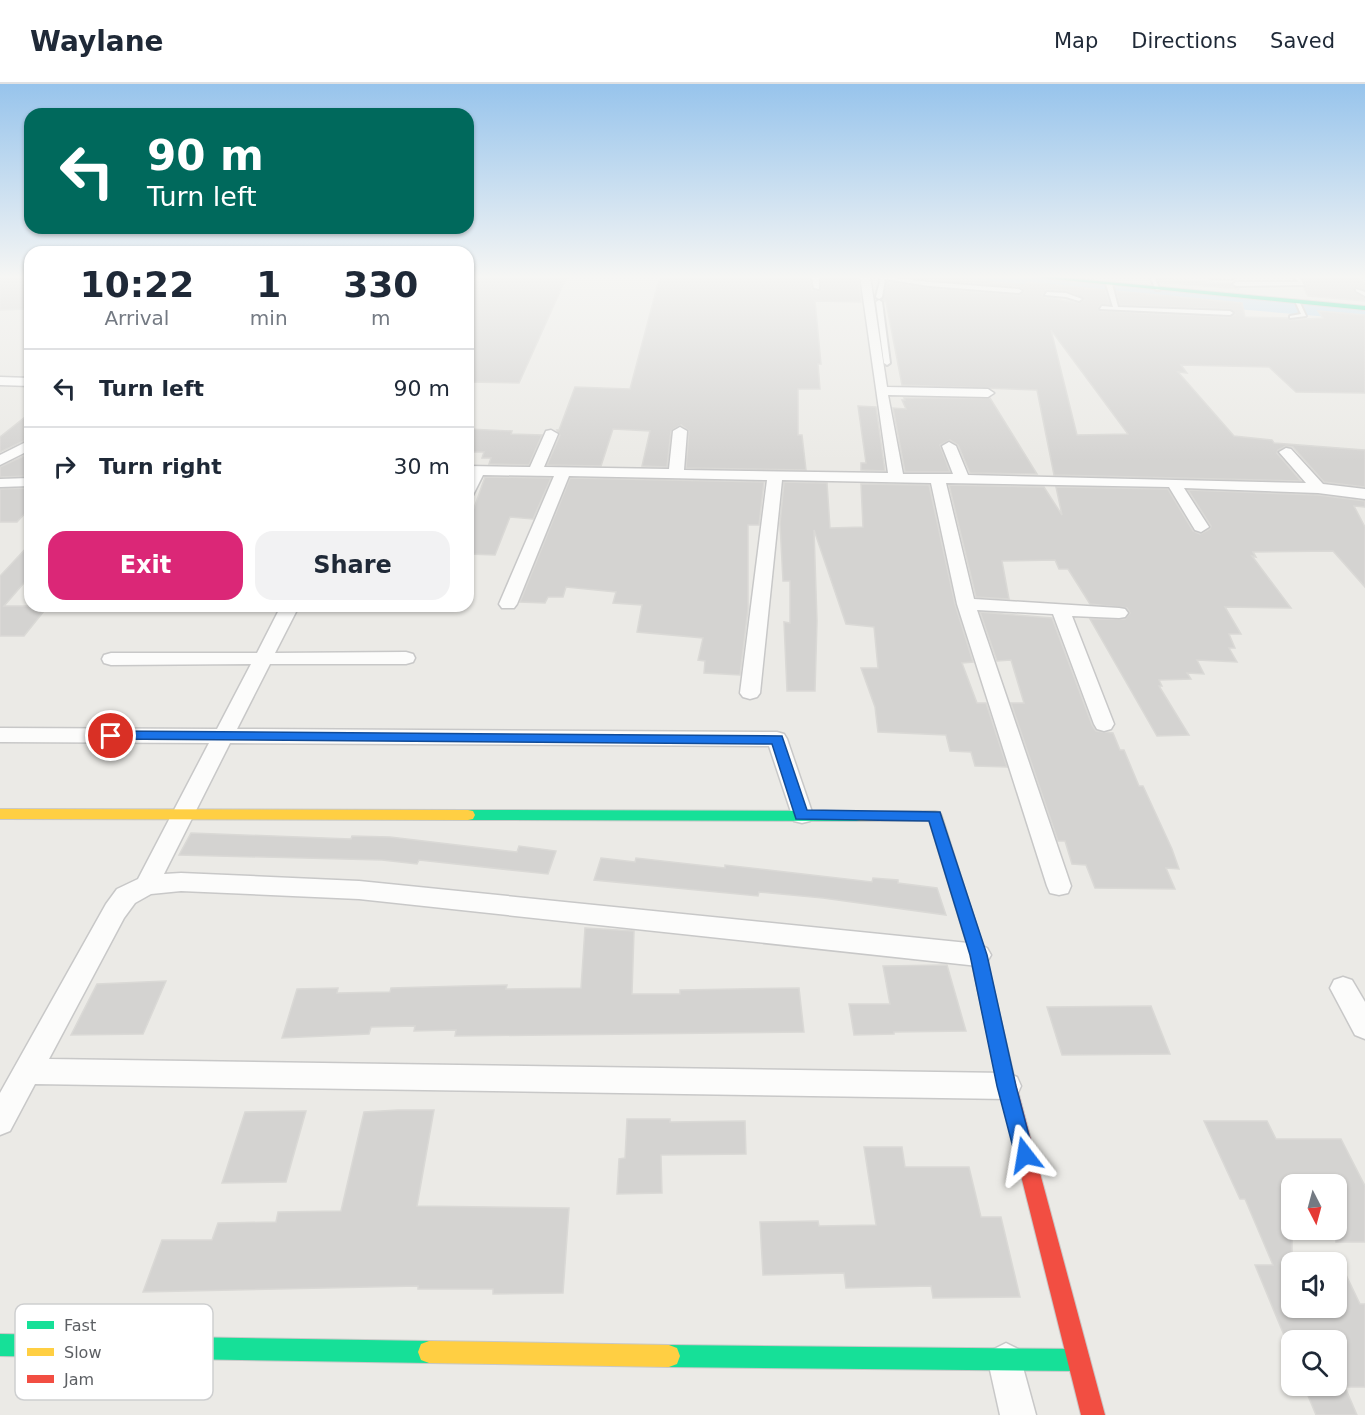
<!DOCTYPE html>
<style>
body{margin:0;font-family:"DejaVu Sans",sans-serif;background:#f2f2f3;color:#1f2937;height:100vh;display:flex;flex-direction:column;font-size:22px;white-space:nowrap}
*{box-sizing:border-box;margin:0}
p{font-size:20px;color:#747a83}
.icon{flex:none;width:33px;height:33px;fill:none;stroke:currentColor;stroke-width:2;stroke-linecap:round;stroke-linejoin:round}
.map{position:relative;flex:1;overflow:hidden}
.details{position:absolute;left:24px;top:162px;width:450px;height:366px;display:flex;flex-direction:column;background:#fff;border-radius:18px;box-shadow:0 2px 4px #0004}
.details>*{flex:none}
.top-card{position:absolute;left:24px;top:24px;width:450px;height:126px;border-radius:18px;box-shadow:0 2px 4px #0004;background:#00695c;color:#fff;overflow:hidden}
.needle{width:39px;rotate:174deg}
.tools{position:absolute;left:1281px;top:1090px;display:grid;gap:12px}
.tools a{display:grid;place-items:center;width:66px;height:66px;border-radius:12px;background:#fff;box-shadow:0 2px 4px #0004;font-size:30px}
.pin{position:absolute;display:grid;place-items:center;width:51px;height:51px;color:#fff;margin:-26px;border:3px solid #fff;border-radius:50%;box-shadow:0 2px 6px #0007}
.me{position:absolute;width:66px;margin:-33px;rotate:346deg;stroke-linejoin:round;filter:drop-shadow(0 0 4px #0008)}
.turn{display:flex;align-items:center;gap:21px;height:126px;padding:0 24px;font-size:27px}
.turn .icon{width:78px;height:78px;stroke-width:2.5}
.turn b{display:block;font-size:42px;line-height:51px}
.eta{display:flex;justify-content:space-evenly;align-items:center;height:102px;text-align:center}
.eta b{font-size:36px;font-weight:700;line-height:42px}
.action{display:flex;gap:12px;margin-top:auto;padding:12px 24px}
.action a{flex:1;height:69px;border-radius:18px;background:#db2777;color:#fff;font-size:24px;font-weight:700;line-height:69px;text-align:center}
.action a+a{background:#f2f2f3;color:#1f2937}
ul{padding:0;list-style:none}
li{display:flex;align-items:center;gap:18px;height:78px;padding:0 24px;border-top:2px solid #e0e1e3}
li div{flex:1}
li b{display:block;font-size:22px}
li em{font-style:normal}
header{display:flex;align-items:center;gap:36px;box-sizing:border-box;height:84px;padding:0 30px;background:#fff;border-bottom:2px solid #e0e1e3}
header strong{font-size:28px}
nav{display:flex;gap:33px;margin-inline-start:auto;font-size:21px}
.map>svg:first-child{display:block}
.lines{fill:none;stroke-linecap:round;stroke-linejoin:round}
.river{fill:#beddf1;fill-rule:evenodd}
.building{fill:#d4d3d1;stroke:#dad9d6;stroke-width:1.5;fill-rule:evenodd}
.lane-casing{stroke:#c8c8c8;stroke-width:4}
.street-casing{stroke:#c8c8c8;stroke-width:3}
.fast-casing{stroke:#c8c8c7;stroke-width:2}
.slow-casing{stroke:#c8c8c7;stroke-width:2}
.jam-casing{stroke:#c8c8c7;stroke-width:2}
.lane{fill:#fcfcfb;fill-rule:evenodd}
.street{fill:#fcfcfb;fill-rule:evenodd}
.fast{fill:#16e098;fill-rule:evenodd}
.slow{fill:#ffcf43;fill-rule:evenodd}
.jam{fill:#f24e42;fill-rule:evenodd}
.route{fill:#1a73e8;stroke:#114b97;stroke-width:1.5}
.key{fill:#fff;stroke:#cecfd0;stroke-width:1.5}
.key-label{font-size:16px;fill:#5c5f63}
</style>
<header>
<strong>Waylane</strong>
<nav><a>Map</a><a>Directions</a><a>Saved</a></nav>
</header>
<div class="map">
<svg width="1365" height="1331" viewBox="0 0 1365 1331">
<rect width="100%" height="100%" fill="#ebeae6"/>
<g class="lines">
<path class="river" d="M963,192H1032L1365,222V236L1130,216L974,199L966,197Z"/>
</g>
<g class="building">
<path d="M0,192H30V225L0,226Z"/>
<path d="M479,192H567L519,299L468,298V210Z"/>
<path d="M660,192L810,194L812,206L819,207L821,205L820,192H858L861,218L815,217L821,280H818L820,305H798V351H802L806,386L686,384L689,347L681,341L671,347L667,383L642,382L650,347L613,345L601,382L547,381L560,351L557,346H559L575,303L630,305Z"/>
<path d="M895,192H929L1026,201V198L1105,206L1110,220L1100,221L1098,225L1100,227L1230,233L1235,230L1230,225L1120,221L1116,207L1242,219L1245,233L1288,234L1290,236L1323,234L1318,227L1365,231V309L1296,308L1269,283L1181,281L1187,289L1178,288L1234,352L1272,356L1274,359L1365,366V403L1324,398L1293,363L1286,362L1278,366L1277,369L1301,397L1054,391L1037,306L902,301L886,218L882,216L887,198L929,204L1019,211L1024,208L1023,205L1019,203ZM1047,206L1067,207L1084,216L1078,219L1045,213L1043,210ZM1051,246L1128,350L1077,351Z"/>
<path d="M1300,192H1355L1365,200V206L1357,203L1354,207L1365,214V217L1308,212L1303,203L1306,200Z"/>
<path d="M1157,194L1231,200L1239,205L1159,198Z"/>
<path d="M904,314H990L1037,390L970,389L958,361L950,356L940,361L950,388H905L893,324L906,325L902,316H905Z"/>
<path d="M858,322L876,323L885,387L861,386V379H866Z"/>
<path d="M30,329V354L0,368V353Z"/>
<path d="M468,345L512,347L511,350L542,351L529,381L489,380L491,374H482L484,368H468Z"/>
<path d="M30,369V392L0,393V383Z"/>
<path d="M485,393L551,394L533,435L510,433L495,471L468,470V434L474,424Z"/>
<path d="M570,394L764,398L759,441H748V525L740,591L704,589L705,577L698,576L703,554L637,548L642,521L613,519L616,508L566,503L563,513H548L545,519L520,518Z"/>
<path d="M784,398L827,399L830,444L863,443L861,400L929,401L955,520L973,578L962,579L977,619H986L1007,683L975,682L971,668L950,667L946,651L878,648L875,623L861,584H878L874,543L846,540L814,446L817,537L815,607H787L784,538L790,539V497H783L780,440Z"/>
<path d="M949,401L1044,403L1062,431L1056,403L1168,405L1193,447L1200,450L1210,445L1211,442L1188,406L1318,411L1365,417V423L1354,422L1365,443V503L1333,467L1253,468L1256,473L1252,472L1291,524L1225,523L1241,550H1229L1235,564H1229L1237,578L1197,576L1204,590L1187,589L1191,595L1159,596L1162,602H1159L1189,651L1157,652L1090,535H1125L1130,529L1127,524L1090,520L1068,485H1059L1055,476L1002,477L1009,515L976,513Z"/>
<path d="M30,404V424L17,438H0V405Z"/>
<path d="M30,460V492L4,522H48L24,552H0V492Z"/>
<path d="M980,528L1052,534L1092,641L1096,647L1113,649L1120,666H1124L1139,702H1143L1172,765L1179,785L1166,784L1175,805L1095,804L1086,781L1072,780L1065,757H1058L1011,619H1024L1011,576L997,577Z"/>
<path d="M191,749L351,755L352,752L390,753L517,768L519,762L556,767L548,790L419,776L417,780L382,776L179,771Z"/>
<path d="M601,774L635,778L636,774L725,784V781L872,798L873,794L898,796V799L937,804L946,831L823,814L759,808L758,812L594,796Z"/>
<path d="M585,844L634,847L632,910H680V906L799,904L804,948L455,952L456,946L414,947L415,942L371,943L369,950L282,954L297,905L338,904L337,909L390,908L391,904L464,902L507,901L506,905L581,904Z"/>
<path d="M947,881L966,947L894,948V950L854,951L849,920H890L883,882Z"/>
<path d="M166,897L143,950L71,951L97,900Z"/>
<path d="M1151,922L1170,970L1062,971L1047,923Z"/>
<path d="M398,1026H434L417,1122L569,1124L563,1209L493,1210V1205H418V1202L143,1208L162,1156H212L218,1139L276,1138L278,1128L341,1127L364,1028Z"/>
<path d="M306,1027L286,1098L222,1099L245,1028Z"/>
<path d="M627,1035H670V1038L745,1037L746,1070L661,1071L662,1109L617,1110L619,1075L625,1074Z"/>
<path d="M1204,1037H1267L1276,1055H1341L1365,1102V1158H1336V1101H1292V1224H1336V1170L1360,1220H1365V1303H1345L1357,1331H1316L1304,1302H1336V1257H1292L1291,1268L1255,1181H1273L1245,1115H1240Z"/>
<path d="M864,1063H902L905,1083H969L981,1133H1001L1020,1213L933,1214L931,1202L846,1204L844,1189L763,1191L760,1138L818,1137L819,1142L876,1141Z"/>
</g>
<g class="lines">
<g class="lane-casing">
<g id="lane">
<path d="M812,192H817L819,194V205L814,204Z"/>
<path d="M879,192L929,198L1019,205L1022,207L1019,209L929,202L885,195L882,213L879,215L876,213L880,197Z"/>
<path d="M1150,192H1154L1160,206H1156Z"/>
<path d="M1209,192H1232L1234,193L1231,195L1211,194Z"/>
<path d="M1293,192H1298L1304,201L1236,202L1233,200L1236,198H1298Z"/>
<path d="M1109,198L1112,200L1118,223L1230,227L1233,229L1230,231L1100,225L1102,222L1113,223L1106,200Z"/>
<path d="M1356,205L1365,208V212L1356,207Z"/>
<path d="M1047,208L1066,209L1082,215L1079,217L1066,213L1045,211Z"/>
<path d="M879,216L882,218L890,279L887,281L884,279L876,218Z"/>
<path d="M1295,217H1299L1306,232L1290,234V232L1301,230Z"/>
</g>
</g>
<g class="street-casing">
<g id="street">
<path d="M860,192H870L887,303L988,305L994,309L988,313L888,311L903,390H953L942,362L949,358L956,362L968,391L1306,399L1279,368L1286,364L1291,365L1323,400L1365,405V415L1318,409L1184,404L1209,443L1201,448L1195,446L1169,403L946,399L974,515L1119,524L1125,525L1128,529L1125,533L1119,534L1072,532L1114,640L1111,645L1104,647L1097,645L1094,640L1053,530L977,526L1071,802L1068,809L1059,811L1050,809L1047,802L957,520L931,399L782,396L760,609L757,613L750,615L743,613L740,609L767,396L569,392L517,520L514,524H502L499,520L554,392L483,391L473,411L468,413V382L530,383L546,347L551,346L558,350L544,383L669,385L673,347L680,343L687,347L684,386L888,389Z"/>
<path d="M0,293L30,294V302L0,301Z"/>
<path d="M30,356V366L0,381V371Z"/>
<path d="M30,394V402L0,403V395Z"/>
<path d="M281,522H299L275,569L406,568L413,570L415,574L413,578L406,580H270L237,645L777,648L784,650L787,655L813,731L810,737L802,739L794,737L769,662L230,659L164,790L181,789L359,797L978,860L987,864L991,871L987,878L978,882L359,815L181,807L151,810L135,819L124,834L49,975L1007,989L1017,993L1021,1002L1017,1011L1007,1015L35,1000L10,1047L0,1051V1009L106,820L117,805L138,795L209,659L0,658V644L217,645L251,580L111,581L104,579L102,575L104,571L111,569H257Z"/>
<path d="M1343,893L1352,896L1365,918V955L1355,951L1330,904L1334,896Z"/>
<path d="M1006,1259L1018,1265L1036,1331H1000L988,1277L994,1265Z"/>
</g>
</g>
<g class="fast-casing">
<g id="fast">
<path d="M1024,192H1044L1365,222V226Z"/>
<path d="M468,726L861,727L866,728L868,732L866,736L861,737L468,736L463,735L461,731L463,727Z"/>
<path d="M0,1250L429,1257L437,1260L440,1268L437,1276L429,1279L0,1272Z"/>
<path d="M669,1261L1079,1265L1087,1268L1090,1276L1087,1284L1079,1287L669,1283L661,1280L658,1272L661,1264Z"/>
</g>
</g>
<g class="slow-casing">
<g id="slow">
<path d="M0,725L468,726L473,727L475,731L473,735L468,736L0,735Z"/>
<path d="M861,727H935L940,728L942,732L986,871L1015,996L1012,1002L1006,1004L1000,1002L997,996L970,871L929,737H861L856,736L854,732L856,728Z"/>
<path d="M429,1257L669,1261L677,1264L680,1272L677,1280L669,1283L429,1279L421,1276L418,1268L421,1260Z"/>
</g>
</g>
<g class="jam-casing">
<path id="jam" d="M1006,988L1012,990L1015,996L1105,1331H1081L997,996L1000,990Z"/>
</g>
<use href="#lane" class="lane"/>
<use href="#street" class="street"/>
<use href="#fast" class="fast"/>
<use href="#slow" class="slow"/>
<use href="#jam" class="jam"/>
</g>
<linearGradient id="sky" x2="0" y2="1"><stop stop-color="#97c4ec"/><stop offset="0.51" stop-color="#f6f6f4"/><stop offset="1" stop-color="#f6f6f4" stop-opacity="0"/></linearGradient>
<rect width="1365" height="378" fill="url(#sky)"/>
<path class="route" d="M111,647L782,652L807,726L940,728L987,871L1016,1002L1034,1071L1032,1078L1025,1080L1018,1078L1015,1071L997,1002L970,871L929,737L796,735L772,660L107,655L105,652Z"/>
<rect x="15" y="1220" width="198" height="96" rx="9" class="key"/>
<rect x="27" y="1237" width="27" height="8" fill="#16e098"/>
<rect x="27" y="1264" width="27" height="8" fill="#ffcf43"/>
<rect x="27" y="1291" width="27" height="8" fill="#f24e42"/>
<g class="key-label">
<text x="64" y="1247">Fast</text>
<text x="64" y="1274">Slow</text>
<text x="64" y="1301">Jam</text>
</g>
</svg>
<div class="tools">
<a><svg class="needle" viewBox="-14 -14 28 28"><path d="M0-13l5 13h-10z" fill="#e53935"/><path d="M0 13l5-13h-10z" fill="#747a83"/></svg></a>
<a><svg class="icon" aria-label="sound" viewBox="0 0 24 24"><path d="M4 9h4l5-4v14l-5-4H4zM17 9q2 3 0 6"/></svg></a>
<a><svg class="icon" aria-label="search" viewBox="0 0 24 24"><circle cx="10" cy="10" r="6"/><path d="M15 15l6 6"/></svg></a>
</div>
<div class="pin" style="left:111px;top:652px;background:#d93025"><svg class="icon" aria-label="arrive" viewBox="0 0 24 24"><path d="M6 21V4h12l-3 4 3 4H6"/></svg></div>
<svg class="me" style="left:1025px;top:1071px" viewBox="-20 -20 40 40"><path d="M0-17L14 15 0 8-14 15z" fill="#1a73e8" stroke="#fff" stroke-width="4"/></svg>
<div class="top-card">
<div class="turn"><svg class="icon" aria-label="left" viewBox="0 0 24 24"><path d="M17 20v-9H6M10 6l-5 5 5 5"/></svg><div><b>90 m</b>Turn left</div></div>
</div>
<section class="details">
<div class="eta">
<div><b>10:22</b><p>Arrival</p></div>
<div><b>1</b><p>min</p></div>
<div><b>330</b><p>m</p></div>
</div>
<ul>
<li><svg class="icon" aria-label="left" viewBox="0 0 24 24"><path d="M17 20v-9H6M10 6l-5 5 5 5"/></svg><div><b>Turn left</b></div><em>90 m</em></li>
<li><svg class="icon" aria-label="right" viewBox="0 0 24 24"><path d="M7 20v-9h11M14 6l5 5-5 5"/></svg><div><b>Turn right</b></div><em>30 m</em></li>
</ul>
<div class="action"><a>Exit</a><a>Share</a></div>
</section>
</div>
